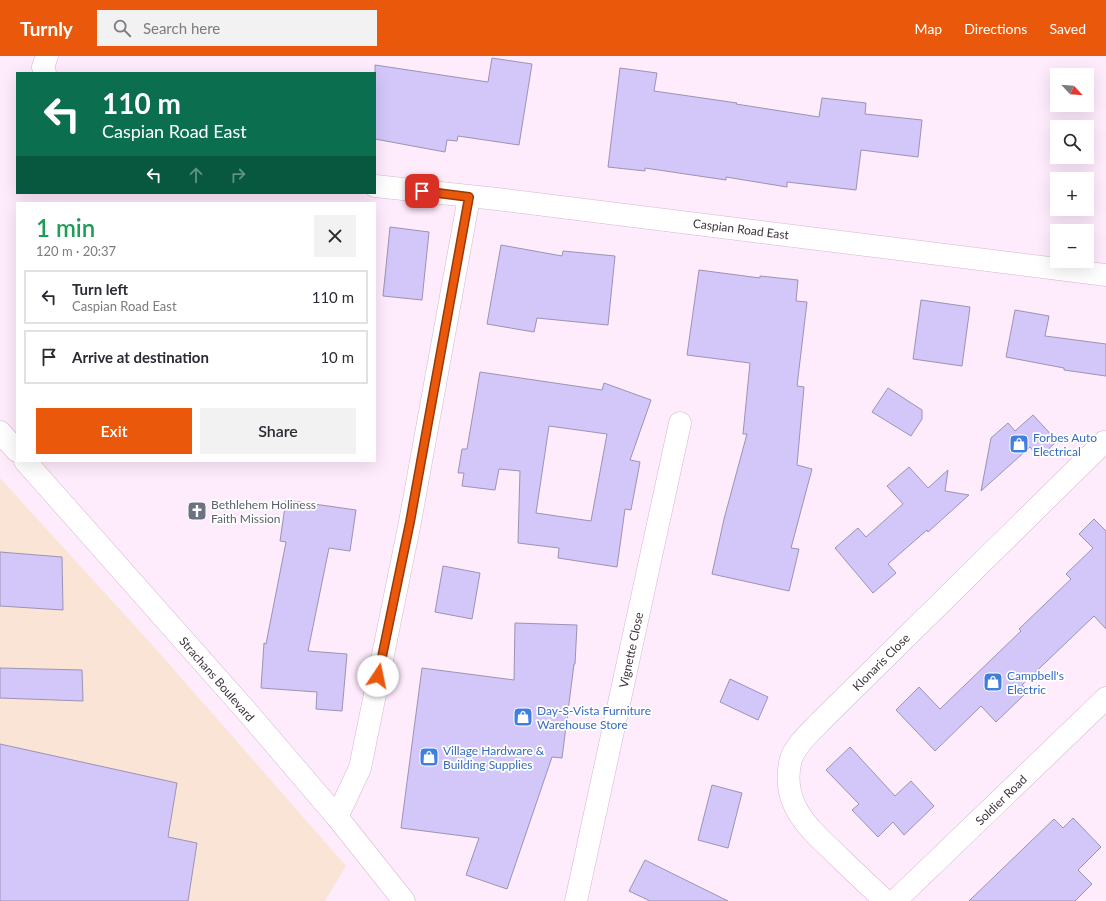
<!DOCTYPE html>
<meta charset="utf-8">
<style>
body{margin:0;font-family:Lato,sans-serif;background:#f2f2f3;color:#2b2b33;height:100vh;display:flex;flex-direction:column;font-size:15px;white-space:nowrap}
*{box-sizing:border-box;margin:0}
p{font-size:13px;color:#7c7c81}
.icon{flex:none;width:22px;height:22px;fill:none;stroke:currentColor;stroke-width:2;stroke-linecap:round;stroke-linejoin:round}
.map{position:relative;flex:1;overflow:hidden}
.side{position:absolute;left:16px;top:146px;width:360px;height:260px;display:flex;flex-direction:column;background:#fff;border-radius:0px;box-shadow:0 4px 16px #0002}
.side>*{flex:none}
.top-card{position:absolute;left:16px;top:16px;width:360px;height:122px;border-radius:0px;box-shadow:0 4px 16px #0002;background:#0b6e4f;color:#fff;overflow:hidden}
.needle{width:26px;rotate:116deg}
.fabs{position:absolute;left:1050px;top:12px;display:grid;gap:8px}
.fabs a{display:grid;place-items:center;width:44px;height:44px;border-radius:0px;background:#fff;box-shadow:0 4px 16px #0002;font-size:20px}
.pin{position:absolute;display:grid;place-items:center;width:34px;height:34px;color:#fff;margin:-17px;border-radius:8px;box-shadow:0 2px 6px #0006}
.me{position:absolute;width:44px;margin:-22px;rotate:11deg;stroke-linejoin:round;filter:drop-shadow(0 0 3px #0008)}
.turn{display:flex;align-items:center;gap:14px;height:84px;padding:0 20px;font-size:18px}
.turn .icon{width:52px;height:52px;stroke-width:2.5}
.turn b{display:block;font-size:28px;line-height:34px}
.lanes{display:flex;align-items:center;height:38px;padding:0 20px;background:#0003;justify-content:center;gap:20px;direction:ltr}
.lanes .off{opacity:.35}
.round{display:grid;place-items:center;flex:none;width:42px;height:42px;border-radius:0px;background:#f2f2f3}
.overview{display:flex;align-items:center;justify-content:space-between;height:68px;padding:0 20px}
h1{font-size:24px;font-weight:600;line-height:30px;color:#1e9e55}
.action{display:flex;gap:8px;margin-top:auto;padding:8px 20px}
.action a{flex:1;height:46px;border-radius:0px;background:#ea580c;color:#fff;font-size:16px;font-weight:600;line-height:46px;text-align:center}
.action a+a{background:#f2f2f3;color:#2b2b33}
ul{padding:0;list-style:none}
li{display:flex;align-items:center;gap:12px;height:54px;margin:0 8px 6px;padding:0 12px;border:2px solid #e1e1e2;border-radius:0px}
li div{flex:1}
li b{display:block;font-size:15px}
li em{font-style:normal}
header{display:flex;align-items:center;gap:24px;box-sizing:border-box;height:56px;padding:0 20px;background:#ea580c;color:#fff}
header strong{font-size:19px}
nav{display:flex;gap:22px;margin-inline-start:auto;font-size:14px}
.search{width:280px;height:36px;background:#f2f2f3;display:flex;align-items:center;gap:10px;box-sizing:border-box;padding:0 14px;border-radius:0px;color:#7c7c81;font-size:15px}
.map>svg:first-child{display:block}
.commercial{fill:#f9e4d5}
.building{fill:#d3c7f9;stroke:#9b93b4;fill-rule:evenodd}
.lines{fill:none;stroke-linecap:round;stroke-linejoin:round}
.minor-casing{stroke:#d4b7d1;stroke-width:23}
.major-casing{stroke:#d4b7d1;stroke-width:23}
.minor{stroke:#fff;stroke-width:22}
.major{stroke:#fff;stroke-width:22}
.route-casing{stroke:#983908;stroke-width:10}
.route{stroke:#ea580c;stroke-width:7}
.labels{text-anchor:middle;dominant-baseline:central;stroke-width:3.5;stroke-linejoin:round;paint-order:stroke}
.street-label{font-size:12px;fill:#3e333d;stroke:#fff}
.shop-label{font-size:12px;fill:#366cbe;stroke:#fff;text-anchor:start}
.worship-label{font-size:12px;fill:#5b616d;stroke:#fff;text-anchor:start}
</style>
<header>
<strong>Turnly</strong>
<div class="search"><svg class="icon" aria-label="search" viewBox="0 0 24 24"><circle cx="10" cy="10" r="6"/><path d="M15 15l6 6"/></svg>Search here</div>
<nav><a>Map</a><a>Directions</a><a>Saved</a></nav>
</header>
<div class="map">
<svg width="1106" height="845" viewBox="0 0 1106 845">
<rect width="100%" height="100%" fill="#feebfc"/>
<path class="commercial" d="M0,422L154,591L346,810L325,845H0Z"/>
<g class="building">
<path d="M492,2L532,8L519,89L458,80L457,85L447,84L445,96L375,83V9L488,26Z"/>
<path d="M620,12L657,17L654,35L737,47L736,48L819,61L822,42L866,47L865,58L922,64L918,101L861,94L856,134L787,126V131L726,121V124L645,112V115L608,111Z"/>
<path d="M390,171L429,176L422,244L383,240Z"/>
<path d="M501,189L562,200L563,195L615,200L608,269L537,262L534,276L487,268Z"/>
<path d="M699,214L760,222V220L798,224L796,245L807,246L797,330L804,331L797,409L812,413L791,492L799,493L789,535L712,518L724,463L747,378H743L750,307L687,299Z"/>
<path d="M921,244L970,251L962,310L913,303Z"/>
<path d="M1015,254L1049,260L1045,280L1106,288V320L1064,314V312L1006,301Z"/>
<path d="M480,316L602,334L604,327L651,344L630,404L640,406L631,454L625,453L617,511L558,502L559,492L518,487L520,415L499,413L495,434L462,430L464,417H458L462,393H467ZM549,370L607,378L591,465L536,457Z"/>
<path d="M888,332L922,354V363L911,380L872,356Z"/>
<path d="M1033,359L1057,385L1039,402L1030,391L981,435L991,382L1008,367L1015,375Z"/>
<path d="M909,411L928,432L948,414L945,435L969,439L928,476L927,474L888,508L896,517L873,537L835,492L858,472L866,481L903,448L887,430Z"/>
<path d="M286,444L356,454L350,495L329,492L308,595L347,598L342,655L316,653L317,636L261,632L264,587L266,588L286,486L280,485Z"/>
<path d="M1094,463L1106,475V573L1094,560L1022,629L1028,635L996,666L981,650L935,695L896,654L919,631L940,653L1021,575L1019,573L1071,523L1066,518L1093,492L1079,478Z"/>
<path d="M0,496L62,501L63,554L0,550Z"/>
<path d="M443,510L480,517L472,563L435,556Z"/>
<path d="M515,567L577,569L575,608H574L562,702L552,701L507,833L466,819L479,782L401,772L422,612L514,624Z"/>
<path d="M0,612L82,614L83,645L0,642Z"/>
<path d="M730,623L768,641L758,664L720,646Z"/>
<path d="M0,688L177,727L168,781L197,787L188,845H0Z"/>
<path d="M850,691L895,740L911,725L934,750L904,779L893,766L878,781L852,754L859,748L826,714Z"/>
<path d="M712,729L742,737L728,792L698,784Z"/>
<path d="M1073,762L1101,791L1078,814L1092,828L1075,845H969L1054,763L1063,772Z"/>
<path d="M645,804L728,845H650L629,835Z"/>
</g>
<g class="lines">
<g class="minor-casing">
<g id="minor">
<path d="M45,17L43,11L47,0"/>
<path d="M375,130L497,143L1106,219"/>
<path d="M0,376L17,395"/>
<path d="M25,405L249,658L337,761L404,845"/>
<path d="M337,761L360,712L410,466L469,141"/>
<path d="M576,845L680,367"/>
<path d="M885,845C870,830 854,816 839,801C823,785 803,769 794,748C788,734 787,718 791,703C796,688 811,676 821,665L1104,386"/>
</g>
</g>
<g class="major-casing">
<path id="major" d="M895,845L1106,642"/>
</g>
<use href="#minor" class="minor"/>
<use href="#major" class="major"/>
</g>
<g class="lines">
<g class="route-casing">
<path id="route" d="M378,620L410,466L469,141L422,135"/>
</g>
<use href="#route" class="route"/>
</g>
<defs>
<g id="shop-square" transform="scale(1)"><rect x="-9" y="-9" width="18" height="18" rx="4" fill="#3f7fe0" stroke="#fff"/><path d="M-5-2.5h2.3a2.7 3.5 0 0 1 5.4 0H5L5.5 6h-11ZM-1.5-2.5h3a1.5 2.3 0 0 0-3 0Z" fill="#fff"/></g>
<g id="church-square" transform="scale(1)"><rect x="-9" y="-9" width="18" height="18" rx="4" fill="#6b7280" stroke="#fff"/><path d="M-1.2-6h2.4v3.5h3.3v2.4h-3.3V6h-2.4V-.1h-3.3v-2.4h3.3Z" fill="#fff"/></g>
</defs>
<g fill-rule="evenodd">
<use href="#shop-square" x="1019" y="388"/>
<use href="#church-square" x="197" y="455"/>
<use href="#shop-square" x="993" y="626"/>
<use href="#shop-square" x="523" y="661"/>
<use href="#shop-square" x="429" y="701"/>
</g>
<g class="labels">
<g class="street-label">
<text transform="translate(741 173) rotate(7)">Caspian Road East</text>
<text transform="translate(631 594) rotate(-78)">Vignette Close</text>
<text transform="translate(881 606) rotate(-45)">Klonaris Close</text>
<text transform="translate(217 623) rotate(49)">Strachans Boulevard</text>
<text transform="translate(1001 744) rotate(-44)">Soldier Road</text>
</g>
<g class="shop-label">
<text x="1033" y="381">Forbes Auto<tspan x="1033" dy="14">Electrical</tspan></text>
<text x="1007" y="619">Campbell's<tspan x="1007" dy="14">Electric</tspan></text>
<text x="537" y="654">Day-S-Vista Furniture<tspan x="537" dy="14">Warehouse Store</tspan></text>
<text x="443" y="694">Village Hardware &amp;<tspan x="443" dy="14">Building Supplies</tspan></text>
</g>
<g class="worship-label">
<text x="211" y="448">Bethlehem Holiness<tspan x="211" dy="14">Faith Mission</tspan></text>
</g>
</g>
</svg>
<div class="fabs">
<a><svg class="needle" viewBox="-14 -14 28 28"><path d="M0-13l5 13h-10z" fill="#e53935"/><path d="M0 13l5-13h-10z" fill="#7c7c81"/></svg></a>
<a><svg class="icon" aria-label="search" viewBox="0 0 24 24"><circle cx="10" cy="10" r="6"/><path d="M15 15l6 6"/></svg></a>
<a>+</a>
<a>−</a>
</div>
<div class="pin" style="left:422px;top:135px;background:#d93025"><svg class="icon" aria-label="arrive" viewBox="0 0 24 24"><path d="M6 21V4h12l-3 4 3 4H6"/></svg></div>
<svg class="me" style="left:378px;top:620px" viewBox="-20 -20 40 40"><circle r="19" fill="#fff"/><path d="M0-13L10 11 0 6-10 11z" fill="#ea580c"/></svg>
<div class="top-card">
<div class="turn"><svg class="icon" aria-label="left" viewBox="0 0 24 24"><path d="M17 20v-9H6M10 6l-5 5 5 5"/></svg><div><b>110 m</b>Caspian Road East</div></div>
<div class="lanes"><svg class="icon" aria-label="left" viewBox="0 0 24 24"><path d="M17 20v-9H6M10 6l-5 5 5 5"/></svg><svg class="icon off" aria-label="ahead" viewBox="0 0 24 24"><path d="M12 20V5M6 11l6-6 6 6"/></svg><svg class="icon off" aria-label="right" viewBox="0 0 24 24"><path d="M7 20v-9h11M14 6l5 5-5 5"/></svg></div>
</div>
<section class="side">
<div class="overview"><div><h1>1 min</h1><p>120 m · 20:37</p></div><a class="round"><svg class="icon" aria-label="close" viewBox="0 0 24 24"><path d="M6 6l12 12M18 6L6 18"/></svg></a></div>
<ul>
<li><svg class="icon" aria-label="left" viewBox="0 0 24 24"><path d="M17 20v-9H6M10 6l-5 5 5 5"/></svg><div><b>Turn left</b><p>Caspian Road East</p></div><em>110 m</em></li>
<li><svg class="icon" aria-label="arrive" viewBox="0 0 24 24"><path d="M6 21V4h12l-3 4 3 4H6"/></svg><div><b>Arrive at destination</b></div><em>10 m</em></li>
</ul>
<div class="action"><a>Exit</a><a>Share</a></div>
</section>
</div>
